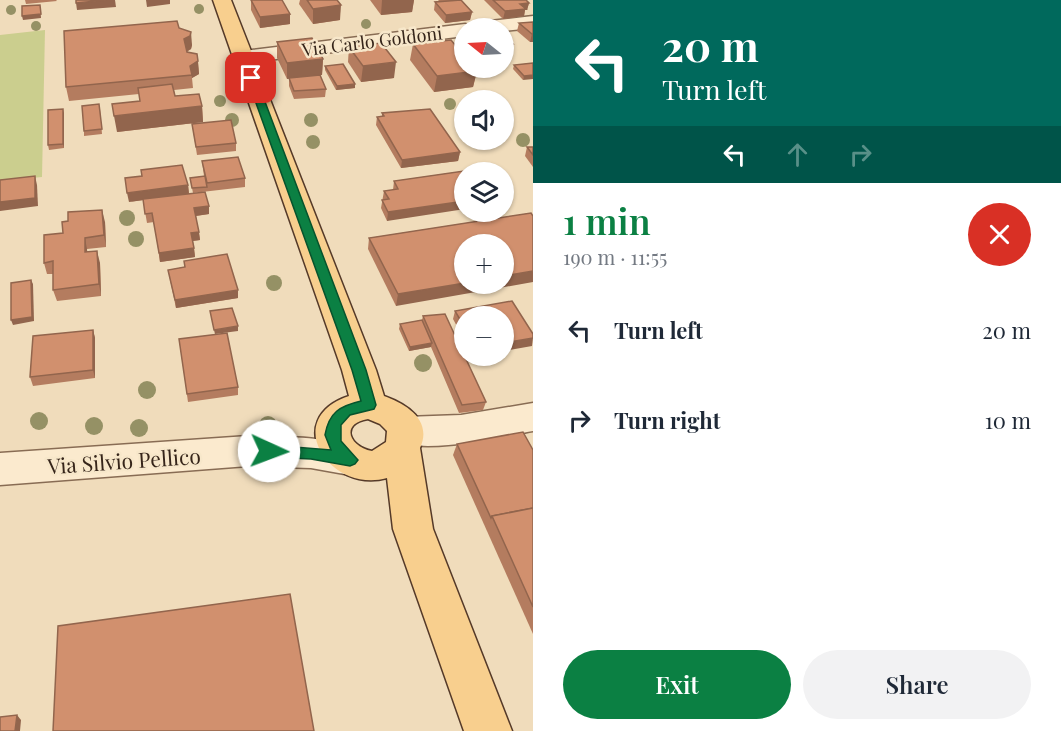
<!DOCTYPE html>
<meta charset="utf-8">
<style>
body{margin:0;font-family:"Playfair Display",serif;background:#f2f2f3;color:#1f2937;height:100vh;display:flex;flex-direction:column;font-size:22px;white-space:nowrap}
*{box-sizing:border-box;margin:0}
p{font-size:20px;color:#747a83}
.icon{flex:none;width:33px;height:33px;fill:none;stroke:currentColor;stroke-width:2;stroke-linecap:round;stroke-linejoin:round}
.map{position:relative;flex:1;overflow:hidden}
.sheet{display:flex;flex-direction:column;background:#fff;width:528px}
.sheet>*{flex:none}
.top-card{background:#00695c;color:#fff;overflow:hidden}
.needle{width:39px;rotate:288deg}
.tools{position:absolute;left:454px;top:18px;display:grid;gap:12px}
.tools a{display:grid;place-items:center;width:60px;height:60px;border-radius:50%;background:#fff;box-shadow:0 2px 4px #0004;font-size:30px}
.pin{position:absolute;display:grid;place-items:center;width:51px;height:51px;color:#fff;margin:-26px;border-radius:12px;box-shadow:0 3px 9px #0006}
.me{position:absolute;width:66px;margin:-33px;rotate:92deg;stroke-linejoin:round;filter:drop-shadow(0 0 4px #0008)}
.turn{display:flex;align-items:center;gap:21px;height:126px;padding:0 30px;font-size:27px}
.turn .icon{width:78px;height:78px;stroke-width:2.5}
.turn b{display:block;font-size:42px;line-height:51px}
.lanes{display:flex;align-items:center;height:57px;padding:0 30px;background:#0003;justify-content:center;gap:30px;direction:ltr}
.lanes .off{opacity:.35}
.round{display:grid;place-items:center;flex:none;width:63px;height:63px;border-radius:32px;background:#f2f2f3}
.headline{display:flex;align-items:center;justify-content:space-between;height:102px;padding:0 30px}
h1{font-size:36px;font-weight:600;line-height:45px;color:#0b8043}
.cta{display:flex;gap:12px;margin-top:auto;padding:12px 30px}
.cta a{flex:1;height:69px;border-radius:36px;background:#0b8043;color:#fff;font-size:24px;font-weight:600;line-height:69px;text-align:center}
.cta a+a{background:#f2f2f3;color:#1f2937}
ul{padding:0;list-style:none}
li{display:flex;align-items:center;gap:18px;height:90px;padding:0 30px}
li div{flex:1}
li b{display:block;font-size:22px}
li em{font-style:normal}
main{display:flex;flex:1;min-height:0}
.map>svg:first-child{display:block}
.green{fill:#cbce8e}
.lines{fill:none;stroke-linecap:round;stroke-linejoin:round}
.minor-casing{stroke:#886c54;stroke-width:3}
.major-casing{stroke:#553a29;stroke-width:3}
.minor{fill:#fbeace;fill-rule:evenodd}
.major{fill:#f8cf8e;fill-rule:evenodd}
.tree{fill:#959165}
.wall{fill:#b47c5f}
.shaded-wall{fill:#92654d}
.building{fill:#d1906e;stroke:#92654d;stroke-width:1.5}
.route{fill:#0b8043;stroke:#07532c;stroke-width:1.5}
.labels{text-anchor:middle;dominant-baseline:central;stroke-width:5;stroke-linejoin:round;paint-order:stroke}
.far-street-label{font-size:18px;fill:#36251a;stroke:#f7e7ca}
.street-label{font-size:21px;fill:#36251a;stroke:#f7e7ca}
</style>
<main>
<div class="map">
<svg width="533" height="731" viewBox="0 0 533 731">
<rect width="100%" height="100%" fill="#f0dcbb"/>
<path class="green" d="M45,30L42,177L0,181V35Z"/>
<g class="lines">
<g class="minor-casing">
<g id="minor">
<path d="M533,16V28L504,31V28H465V36L243,63L236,61L232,57L236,53L243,51L465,24L472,26L481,22Z"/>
<path d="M533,403V431C494,438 430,454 392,441L387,431L392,421L405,417L461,415Z"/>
<path d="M248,436C287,437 326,436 363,449L368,460L363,471L350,475L311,468L248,466L0,485V453Z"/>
</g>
</g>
<g class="major-casing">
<path id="major" d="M213,0H231L376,370L384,396C406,404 433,420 420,448L433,529L512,731H464L393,529L387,478C330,494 280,419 349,396L342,370ZM368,419L380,424L387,431L386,442L372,451C350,447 339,424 368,419Z"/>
</g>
<use href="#minor" class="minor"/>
<use href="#major" class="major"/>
</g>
<g class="tree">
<circle cx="199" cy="9" r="5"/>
<circle cx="11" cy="10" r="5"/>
<circle cx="366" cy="24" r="5"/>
<circle cx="36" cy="26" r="5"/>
<circle cx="220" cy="101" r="6"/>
<circle cx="450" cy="104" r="6"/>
<circle cx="232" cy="120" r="7"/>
<circle cx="311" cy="120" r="7"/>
<circle cx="523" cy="140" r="7"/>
<circle cx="313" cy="142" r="7"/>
<circle cx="127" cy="218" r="8"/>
<circle cx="136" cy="239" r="8"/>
<circle cx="274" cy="283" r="8"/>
<circle cx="423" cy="363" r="9"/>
<circle cx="147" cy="390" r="9"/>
<circle cx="39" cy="421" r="9"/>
<circle cx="268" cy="425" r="9"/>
<circle cx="94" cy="426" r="9"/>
<circle cx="139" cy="428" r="9"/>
</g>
<g class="wall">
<path d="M25,0H56L57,1L26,4Z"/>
<path d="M251,0L290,24L260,28L251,10Z"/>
<path d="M300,0H337L340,20L313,24L299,4Z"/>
<path d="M370,0H414L412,12L381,15Z"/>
<path d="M438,0H461L472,12L470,20L445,23L434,10L435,2H440Z"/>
<path d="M484,0H526L529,3L527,10H525L524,16L503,19Z"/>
<path d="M533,22V42H530L517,31L519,23Z"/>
<path d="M179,28L192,45L191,49L187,52L197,54L199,74L192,78L193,88L174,90L175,96L202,106L203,122L117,132L140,101L139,94L69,101L66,87Z"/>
<path d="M277,42L323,59L322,75H320L326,89L325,97L294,99L289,86V78L287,79L277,58Z"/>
<path d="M413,44L477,71L473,87L434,92L410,60Z"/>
<path d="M349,47L394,78L361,82L348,62Z"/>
<path d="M533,63L523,80L513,69L514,65Z"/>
<path d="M325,66L355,84V88L336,90L325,70Z"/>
<path d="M100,109L102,134L84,136V131Z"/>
<path d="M64,113V148L49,150L48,145Z"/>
<path d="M382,113L460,152L458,161L401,168L376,125L377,117L382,116Z"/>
<path d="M192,124L236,143V151L197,155Z"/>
<path d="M527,147H533V167L525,156Z"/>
<path d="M202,161L245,178V187L193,193L190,178L204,176Z"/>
<path d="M478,169L387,221L381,208L384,191L393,190L394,181Z"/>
<path d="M188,185L189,194L209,214L196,216L200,240L193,241L195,257L160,262L154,222L147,223L143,200L129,202Z"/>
<path d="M531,213L396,306L368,249L369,238Z"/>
<path d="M105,222L106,247L87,249V252L100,263L101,296L57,301L53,290V274H47L44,263L63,233Z"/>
<path d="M184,261L238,298L176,308L168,270L184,267Z"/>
<path d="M455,311L532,346L465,316V341L453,319Z"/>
<path d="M423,316L486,402L483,410L459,413L431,347L409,351L399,329L400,324L422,320Z"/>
<path d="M93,330L95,338V378L33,386L30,377Z"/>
<path d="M179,339L238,387V395L188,402Z"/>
<path d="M457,444L533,450V634L453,455Z"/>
</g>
<g class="shaded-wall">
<path d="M106,0H115L116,7L77,10L76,3Z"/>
<path d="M146,0H170V4L147,7Z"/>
<path d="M382,0H414L412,12L381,15Z"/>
<path d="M529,3L527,10H525L524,16L503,19L505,11L520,4Z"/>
<path d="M40,5L41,18L23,20L22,16Z"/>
<path d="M341,5L340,20L313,24V9Z"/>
<path d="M472,12L470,20L445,23L446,15Z"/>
<path d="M290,14V24L260,28V17Z"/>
<path d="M191,32L192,45L191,49L185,52L184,39Z"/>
<path d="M532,34H533V42H530Z"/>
<path d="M513,44L511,52H504V45Z"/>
<path d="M323,59L322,75L287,79V63Z"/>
<path d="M198,61L199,74L192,78L190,66Z"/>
<path d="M396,62L394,78L361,82L363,66Z"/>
<path d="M477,71L473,87L434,92L437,76Z"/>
<path d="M533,75V79L523,80L524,76Z"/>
<path d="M355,84V88L336,90L337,86Z"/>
<path d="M202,106L203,122L117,132L114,116Z"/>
<path d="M63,109L64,113V148L63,144Z"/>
<path d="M460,152L458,161L401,168L402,160Z"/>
<path d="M35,176L37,185L38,206L0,211V202Z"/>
<path d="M188,185L189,194L129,202L127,193Z"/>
<path d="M465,201V209L387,221L388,212Z"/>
<path d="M209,206V214L195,216L194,208Z"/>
<path d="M102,210L105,222L106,247L104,235Z"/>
<path d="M199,232L200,240L192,241L191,233Z"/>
<path d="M85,238L87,249L88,264L85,252Z"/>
<path d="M194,248L195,257L160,262L159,253Z"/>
<path d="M97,251L100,263L101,296L99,284Z"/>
<path d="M533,271V282L396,306L398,294L465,283L504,284V276Z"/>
<path d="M31,280L33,284L34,321L13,325L11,320Z"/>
<path d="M238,290V298L176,308L175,300Z"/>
<path d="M238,326V331L215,334L214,330Z"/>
<path d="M93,330L95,338V378L93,370Z"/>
<path d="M533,338L532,346L504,351V343Z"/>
<path d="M432,343L431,347L409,351L410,347Z"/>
<path d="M17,715L21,720L20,731H15Z"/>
</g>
<g class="building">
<path d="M76,0H106L76,3Z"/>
<path d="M251,0H282L290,14L260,17Z"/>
<path d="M307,0H337L341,5L313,9Z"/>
<path d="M461,0L472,12L446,15L435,2Z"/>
<path d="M493,0H526L529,3L520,4L526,9L505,11Z"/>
<path d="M40,5L41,14L22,16V6Z"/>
<path d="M177,21L179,28L191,32L190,36L184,39L187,52L197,54L198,61L190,66L192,75L66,87L64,31Z"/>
<path d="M533,22V34H532L519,23Z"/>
<path d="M504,35L513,44L504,45Z"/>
<path d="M312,38L323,59L287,63L277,42Z"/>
<path d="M451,40L465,57V68H474L477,71L437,76L413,44Z"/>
<path d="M381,43L396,62L363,66L349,47Z"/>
<path d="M533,63V75L524,76L514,65Z"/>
<path d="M343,64L355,84L337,86L325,66Z"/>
<path d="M320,75L326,89L294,91L289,78Z"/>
<path d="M172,84L175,96L199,94L202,106L114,116L112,104L140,101L138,88Z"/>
<path d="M99,104L102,129L84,131L82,106Z"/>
<path d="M63,109V144L48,145V110Z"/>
<path d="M430,109L460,152L402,160L377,117L384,116L382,113Z"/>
<path d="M231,120L236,143L196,147L192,124Z"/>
<path d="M527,147H533V155Z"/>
<path d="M238,157L245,178L207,183L202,161Z"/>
<path d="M182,165L188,185L127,193L125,178L142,176L141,170Z"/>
<path d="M478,169L480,172H465V201L388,212L382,200L389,199L384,191L398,189L394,181Z"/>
<path d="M35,176V198L0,202V180Z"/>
<path d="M205,176L207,187L192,188L190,178Z"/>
<path d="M205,192L209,206L194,208L199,232L191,233L194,248L159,253L152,213L145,214L143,199Z"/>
<path d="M102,210L104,235L85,238V252L97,251L99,284L53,290V261L44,263V235L63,233L62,222L68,221V212Z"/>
<path d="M531,213L533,216V271L504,276V244H465V283L398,294L369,238Z"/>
<path d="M227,254L238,290L175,300L168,270L185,267L184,261Z"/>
<path d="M31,280L32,317L11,320V283Z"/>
<path d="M512,301L533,334V338L504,343V316H465V328L455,311Z"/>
<path d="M232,308L238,326L214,330L210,311Z"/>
<path d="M445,314L486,402L462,405L423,316Z"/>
<path d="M422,320L432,343L410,347L400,324Z"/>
<path d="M93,330V370L30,377L33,336Z"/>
<path d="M227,333L238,387L187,394L179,339Z"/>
<path d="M523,432L533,450V508L492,516L491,518L457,444Z"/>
<path d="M533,508V607L492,516Z"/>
<path d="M290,594L314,731H53L58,626Z"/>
<path d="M17,715L15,731H0V717Z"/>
</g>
<path class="route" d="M248,76L256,78L366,370L376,405L374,409L350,415L341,425V441L358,460L355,464L350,466L311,459L269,457L263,455L261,451L263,446L269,445L331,450L325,435C329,412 340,406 361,401L352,370L247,78Z"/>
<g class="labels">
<g class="far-street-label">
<text transform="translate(372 41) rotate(-7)">Via Carlo Goldoni</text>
</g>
<g class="street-label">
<text transform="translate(124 460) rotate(-4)">Via Silvio Pellico</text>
</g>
</g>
</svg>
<div class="tools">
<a><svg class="needle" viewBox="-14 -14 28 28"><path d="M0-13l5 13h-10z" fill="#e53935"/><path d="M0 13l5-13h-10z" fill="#747a83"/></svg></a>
<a><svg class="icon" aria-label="sound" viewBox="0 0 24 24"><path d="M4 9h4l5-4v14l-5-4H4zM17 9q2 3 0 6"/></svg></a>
<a><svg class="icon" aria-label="layers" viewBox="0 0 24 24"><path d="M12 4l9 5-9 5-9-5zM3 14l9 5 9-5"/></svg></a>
<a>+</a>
<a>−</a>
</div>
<div class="pin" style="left:251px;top:78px;background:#d93025"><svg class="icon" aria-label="arrive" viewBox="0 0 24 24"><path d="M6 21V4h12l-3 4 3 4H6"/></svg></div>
<svg class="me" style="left:269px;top:451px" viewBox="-20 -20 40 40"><circle r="19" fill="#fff"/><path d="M0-13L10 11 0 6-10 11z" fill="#0b8043"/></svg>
</div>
<section class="sheet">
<div class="top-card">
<div class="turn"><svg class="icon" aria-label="left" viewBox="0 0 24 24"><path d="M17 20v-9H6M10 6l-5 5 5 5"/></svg><div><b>20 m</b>Turn left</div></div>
<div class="lanes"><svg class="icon" aria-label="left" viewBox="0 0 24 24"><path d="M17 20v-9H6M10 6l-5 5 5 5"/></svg><svg class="icon off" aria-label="ahead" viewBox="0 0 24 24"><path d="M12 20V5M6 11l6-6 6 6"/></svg><svg class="icon off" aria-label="right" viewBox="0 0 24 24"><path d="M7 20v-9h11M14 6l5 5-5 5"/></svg></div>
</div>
<div class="headline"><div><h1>1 min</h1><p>190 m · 11:55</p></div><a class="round" style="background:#d93025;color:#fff"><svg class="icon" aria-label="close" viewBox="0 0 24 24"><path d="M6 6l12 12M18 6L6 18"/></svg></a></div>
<ul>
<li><svg class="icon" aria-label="left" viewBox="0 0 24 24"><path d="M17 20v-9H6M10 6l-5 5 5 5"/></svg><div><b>Turn left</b></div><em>20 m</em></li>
<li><svg class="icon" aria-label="right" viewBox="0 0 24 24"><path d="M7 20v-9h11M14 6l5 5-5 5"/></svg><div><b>Turn right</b></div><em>10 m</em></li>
</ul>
<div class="cta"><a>Exit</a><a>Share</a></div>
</section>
</main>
